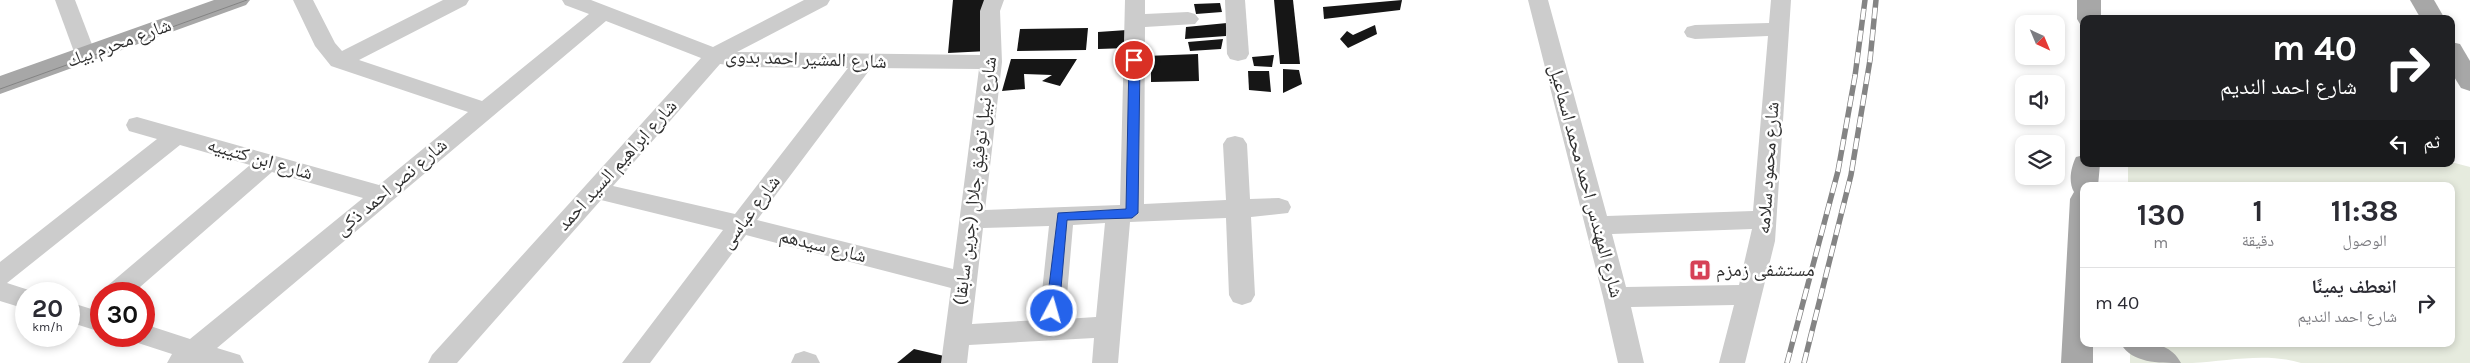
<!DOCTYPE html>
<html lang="ar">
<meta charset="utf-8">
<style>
body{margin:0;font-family:Karla,"Noto Naskh Arabic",sans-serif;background:#f2f2f3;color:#2b2b33;direction:rtl;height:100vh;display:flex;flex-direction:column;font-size:19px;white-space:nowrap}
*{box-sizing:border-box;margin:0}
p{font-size:16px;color:#7c7c81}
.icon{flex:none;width:28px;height:28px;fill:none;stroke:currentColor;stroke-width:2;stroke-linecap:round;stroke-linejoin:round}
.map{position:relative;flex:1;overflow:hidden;direction:ltr}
.details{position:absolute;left:2080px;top:182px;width:375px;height:165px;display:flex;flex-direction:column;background:#fff;border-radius:10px;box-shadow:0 2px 8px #0003;direction:rtl}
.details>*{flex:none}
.guide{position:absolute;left:2080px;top:15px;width:375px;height:152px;border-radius:10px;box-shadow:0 2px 8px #0003;direction:rtl;background:#202124;color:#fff;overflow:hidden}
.needle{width:32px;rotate:136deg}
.tools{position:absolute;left:2015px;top:15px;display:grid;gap:10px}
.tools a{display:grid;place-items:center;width:50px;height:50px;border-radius:10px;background:#fff;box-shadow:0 2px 8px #0003;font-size:25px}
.speed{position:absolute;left:15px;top:282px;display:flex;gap:10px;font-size:25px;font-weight:700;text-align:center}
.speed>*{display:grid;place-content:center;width:65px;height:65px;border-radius:50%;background:#fff;box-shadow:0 2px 8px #0003;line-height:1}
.speed small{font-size:12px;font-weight:400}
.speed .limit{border:8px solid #d22;background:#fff;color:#111}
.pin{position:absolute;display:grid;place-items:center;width:42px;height:42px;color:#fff;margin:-21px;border:2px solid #fff;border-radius:50%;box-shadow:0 1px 5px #0007}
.me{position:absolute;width:55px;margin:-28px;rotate:6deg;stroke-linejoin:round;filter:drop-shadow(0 0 4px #0008)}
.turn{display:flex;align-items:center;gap:18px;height:105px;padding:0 15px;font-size:22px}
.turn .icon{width:65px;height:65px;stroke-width:2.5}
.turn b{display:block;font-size:35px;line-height:42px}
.then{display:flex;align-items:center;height:48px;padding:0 15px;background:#0003;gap:10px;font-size:19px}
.eta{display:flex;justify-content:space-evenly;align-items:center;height:85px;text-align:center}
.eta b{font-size:30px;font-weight:700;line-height:35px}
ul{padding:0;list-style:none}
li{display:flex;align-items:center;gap:15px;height:70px;padding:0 15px;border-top:1px solid #e1e1e2}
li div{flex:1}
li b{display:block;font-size:19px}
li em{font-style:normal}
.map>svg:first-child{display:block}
.green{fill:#e6ebde}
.building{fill:#161616}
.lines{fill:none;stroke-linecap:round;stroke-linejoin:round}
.minor{fill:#ccc;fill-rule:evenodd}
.major{fill:#a7a7a7;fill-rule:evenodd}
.tram{stroke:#848484;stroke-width:1}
.rail-casing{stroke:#848484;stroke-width:5.5}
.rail{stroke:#fff;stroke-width:4;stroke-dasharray:11;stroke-linecap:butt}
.route{fill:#2563eb;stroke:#184099}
.labels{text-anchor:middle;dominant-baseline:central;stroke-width:5;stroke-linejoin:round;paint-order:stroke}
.street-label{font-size:19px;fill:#2f2f2f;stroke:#fff}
.poi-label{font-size:19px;fill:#2f2f2f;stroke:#fff;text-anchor:start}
</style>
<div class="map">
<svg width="2470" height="363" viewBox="0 0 2470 363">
<rect width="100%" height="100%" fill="#fff"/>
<path class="green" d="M2451,162L2470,167V363H2301C2266,352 2228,361 2192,363C2172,363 2151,363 2130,363V344H2451V186H2128V164Z"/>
<g class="building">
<path d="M953,0H991L988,51L948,53Z"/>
<path d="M1274,0H1293L1300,64H1280Z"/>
<path d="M1402,0L1400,10L1324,19L1323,7Z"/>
<path d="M1220,3L1222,12L1196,14L1194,4Z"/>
<path d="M1227,23L1226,36L1185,39L1186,27Z"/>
<path d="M1375,25L1377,34L1348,48L1340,39L1347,31L1353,35Z"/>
<path d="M1088,28L1086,50L1017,51L1020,29Z"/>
<path d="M1127,30L1128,48L1098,49V32Z"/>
<path d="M1223,39L1221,49L1190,51L1188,42Z"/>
<path d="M1198,54L1199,81L1151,82V67H1146V56Z"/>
<path d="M1274,55L1272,67L1254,66L1252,57Z"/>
<path d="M1011,59H1077L1060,86L1042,81L1052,75L1024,74L1025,89L1002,91Z"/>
<path d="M1283,69L1299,70L1302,84L1283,93Z"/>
<path d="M1248,71H1269L1271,92L1249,90Z"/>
<path d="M914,349L944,356L942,363H897Z"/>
</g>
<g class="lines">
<g class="minor">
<path d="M55,0H75L96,55L93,60L85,62L77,60Z"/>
<path d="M293,0H313L335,43L342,51L443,0H469L466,5L359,60L482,101L589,14L565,5L562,0H591L713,47L804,0H830L827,5L737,52L980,55V11L984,0H1004L1000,11L1002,62L985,210L1120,205L1125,0H1145V14L1188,12L1195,14L1199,19L1195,24L1145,27L1144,204L1226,200L1223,144L1227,138L1235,136L1243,138L1247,144L1250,199L1279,198L1288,201L1291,207L1288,213L1251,217L1255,295L1251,302L1242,305L1233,302L1229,295L1226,218L1130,222L1118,363H1092L1094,338L969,345L967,363H941L951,288L746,235L650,363H622L723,230L601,200L457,363H428L432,355L701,58L606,21L217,348L240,355L244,363H167L172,354L135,342L131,336H144V324L190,339L363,198L272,172L132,294H102L106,287L250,165L180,145L7,283L35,292L36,294H26V309L0,301V262L157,139L129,131L126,125L129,119L137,117L379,185L468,112L331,66L315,46ZM720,64L748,67L848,68L735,214L613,186ZM871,68L979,69L953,269L757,220ZM1105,223L1096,317L1065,319L1073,225ZM1049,226L1039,320L972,324L983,228Z"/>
<path d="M1225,0H1245L1249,54L1246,59L1238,61L1230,59L1227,54Z"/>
<path d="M1528,0H1548L1607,216L1753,211L1768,36L1695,39L1687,37L1684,32L1687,27L1695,25L1769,23L1771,0H1791L1775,241L1745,363H1719L1734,305L1631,307L1644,363H1618L1603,297ZM1752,229L1739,285L1626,287L1612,234Z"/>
<path d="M69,302L101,312V332L69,322Z"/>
<path d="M804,351L816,355L820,363H791L795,354Z"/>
</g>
<g class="major">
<path d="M214,0H250L246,5L0,94V76Z"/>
<path d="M2077,0H2101V19H2084V25L2080,24L2077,19Z"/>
<path d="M2410,0H2434L2445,19H2421Z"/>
<path d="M2451,42L2460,44L2470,61V91L2461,88L2451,72Z"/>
<path d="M2084,155V164H2100L2098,186H2084V344H2093V363H2061L2070,199L2074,192C2068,182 2071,167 2076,157Z"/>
<path d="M2121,344C2144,344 2168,339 2181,363C2158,363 2132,363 2121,344Z"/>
</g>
<path class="tram" d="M0,89L247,0"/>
<g class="rail-casing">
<g id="rail">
<path d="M1787,363L1838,171L1855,76L1865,0"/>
<path d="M1804,363L1851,175L1870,60L1876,0"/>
</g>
</g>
<use href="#rail" class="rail"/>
</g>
<path class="route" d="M1134,56L1140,60L1138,213L1132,218L1067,220L1059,311L1052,316L1046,311L1058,213L1126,209L1129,60Z"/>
<defs>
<g id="hospital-square" transform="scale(1.125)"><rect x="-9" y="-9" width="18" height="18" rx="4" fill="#d64156" stroke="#fff"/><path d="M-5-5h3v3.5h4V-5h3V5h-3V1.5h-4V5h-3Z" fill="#fff"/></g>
</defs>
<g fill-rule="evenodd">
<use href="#hospital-square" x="1700" y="270"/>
</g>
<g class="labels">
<g class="street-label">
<text transform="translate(119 43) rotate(-20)">شارع محرم بيك</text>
<text transform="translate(806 59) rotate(2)">شارع المشير احمد بدوى</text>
<text transform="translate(260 159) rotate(16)">شارع ابن كتيبيه</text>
<text transform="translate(617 165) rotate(-48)">شارع ابراهيم السيد احمد</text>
<text transform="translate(1768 168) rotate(-86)">شارع محمود سلامه</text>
<text transform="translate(975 181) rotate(-83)">شارع نبيل توفيق جلال (جرين سابقا)</text>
<text transform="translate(1586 181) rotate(75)">شارع المهندس احمد محمد اسماعيل</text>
<text transform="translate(391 187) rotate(-40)">شارع نصر احمد ذكى</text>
<text transform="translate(750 212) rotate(-53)">شارع عباسى</text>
<text transform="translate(823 246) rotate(14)">شارع سيدهم</text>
</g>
<g class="poi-label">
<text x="1716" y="270">مستشفى زمزم</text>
</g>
</g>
</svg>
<div class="tools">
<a><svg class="needle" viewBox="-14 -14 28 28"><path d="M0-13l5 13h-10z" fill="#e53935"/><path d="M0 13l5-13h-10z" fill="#7c7c81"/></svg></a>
<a><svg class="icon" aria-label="sound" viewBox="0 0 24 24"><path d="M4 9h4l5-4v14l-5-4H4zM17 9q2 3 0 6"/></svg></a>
<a><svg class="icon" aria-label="layers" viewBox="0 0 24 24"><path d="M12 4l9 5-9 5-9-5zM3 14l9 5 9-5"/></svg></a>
</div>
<div class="speed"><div>20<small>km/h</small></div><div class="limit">30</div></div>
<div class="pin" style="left:1134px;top:60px;background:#d93025"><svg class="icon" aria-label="arrive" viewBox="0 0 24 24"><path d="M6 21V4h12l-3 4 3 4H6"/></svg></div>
<svg class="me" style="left:1052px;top:311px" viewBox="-20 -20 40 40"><circle r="17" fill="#2563eb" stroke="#fff" stroke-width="3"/><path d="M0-11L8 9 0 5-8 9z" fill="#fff"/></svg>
<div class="guide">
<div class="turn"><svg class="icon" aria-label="right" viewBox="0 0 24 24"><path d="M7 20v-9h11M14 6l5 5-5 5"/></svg><div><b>40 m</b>شارع احمد النديم</div></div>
<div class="then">ثم<svg class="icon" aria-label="left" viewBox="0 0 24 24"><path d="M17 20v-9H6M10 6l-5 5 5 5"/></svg></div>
</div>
<section class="details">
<div class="eta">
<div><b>11:38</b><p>الوصول</p></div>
<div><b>1</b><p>دقيقة</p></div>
<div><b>130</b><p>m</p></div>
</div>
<ul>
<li><svg class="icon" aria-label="right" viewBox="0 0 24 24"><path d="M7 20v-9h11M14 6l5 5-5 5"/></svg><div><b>انعطف يمينًا</b><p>شارع احمد النديم</p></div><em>40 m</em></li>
</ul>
</section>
</div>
